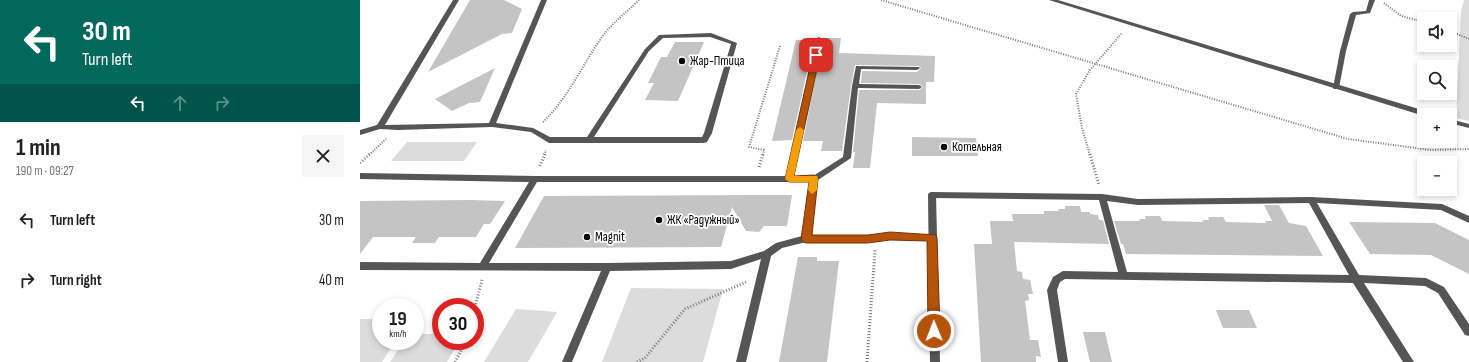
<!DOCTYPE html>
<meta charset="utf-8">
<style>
body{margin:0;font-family:"Sofia Sans Condensed",sans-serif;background:#f6f6f6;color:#222;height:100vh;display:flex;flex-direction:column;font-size:15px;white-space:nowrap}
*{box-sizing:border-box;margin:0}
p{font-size:13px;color:#767676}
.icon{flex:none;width:22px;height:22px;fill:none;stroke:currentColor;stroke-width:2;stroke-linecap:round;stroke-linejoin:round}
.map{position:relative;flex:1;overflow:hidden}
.details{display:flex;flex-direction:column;background:#fff;width:360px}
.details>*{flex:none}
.top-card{background:#00695c;color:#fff;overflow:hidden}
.controls{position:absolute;left:1057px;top:12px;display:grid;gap:8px}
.controls a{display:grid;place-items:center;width:40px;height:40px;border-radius:0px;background:#fff;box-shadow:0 2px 6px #0003;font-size:20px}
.speed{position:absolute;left:12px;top:298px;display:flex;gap:8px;font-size:20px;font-weight:700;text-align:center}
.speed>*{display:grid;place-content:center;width:52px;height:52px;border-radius:50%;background:#fff;box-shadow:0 2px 6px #0003;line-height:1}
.speed small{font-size:10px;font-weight:400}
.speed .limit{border:6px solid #d22;background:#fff;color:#111}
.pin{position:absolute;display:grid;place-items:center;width:34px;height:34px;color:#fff;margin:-17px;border-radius:8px;box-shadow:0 2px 6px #0006}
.me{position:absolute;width:44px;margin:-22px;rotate:359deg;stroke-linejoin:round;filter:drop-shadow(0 0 3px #0008)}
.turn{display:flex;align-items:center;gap:14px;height:84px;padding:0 16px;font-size:18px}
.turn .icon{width:52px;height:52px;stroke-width:2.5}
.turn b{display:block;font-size:28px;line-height:34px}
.lanes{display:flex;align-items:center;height:38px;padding:0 16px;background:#0003;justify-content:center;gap:20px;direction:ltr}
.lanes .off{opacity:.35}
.round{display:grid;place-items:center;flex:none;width:42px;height:42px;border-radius:0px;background:#f6f6f6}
.overview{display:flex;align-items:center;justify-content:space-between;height:68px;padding:0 16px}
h1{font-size:24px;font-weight:700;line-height:30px}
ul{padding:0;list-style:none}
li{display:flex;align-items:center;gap:12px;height:60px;padding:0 16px}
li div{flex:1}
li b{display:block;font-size:15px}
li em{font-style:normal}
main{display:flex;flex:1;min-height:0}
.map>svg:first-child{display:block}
.green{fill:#dcdcdc}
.building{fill:#c4c4c4}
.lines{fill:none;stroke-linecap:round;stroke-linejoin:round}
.path-far1{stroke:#777;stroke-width:2;stroke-dasharray:1 1.5;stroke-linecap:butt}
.path{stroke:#777;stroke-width:3;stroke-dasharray:1 2;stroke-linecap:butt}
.service{fill:#555;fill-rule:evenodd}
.minor{fill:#555;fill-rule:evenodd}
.route{fill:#b45309;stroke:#753606}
.slow{fill:#f59e0b}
.poi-dot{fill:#000;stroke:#fff;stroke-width:1.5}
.labels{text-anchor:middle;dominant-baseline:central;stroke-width:3.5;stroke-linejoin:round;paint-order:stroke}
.poi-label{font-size:13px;fill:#000;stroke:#fff;text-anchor:start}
</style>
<main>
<section class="details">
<div class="top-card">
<div class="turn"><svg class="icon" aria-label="left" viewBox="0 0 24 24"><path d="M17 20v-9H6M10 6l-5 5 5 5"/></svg><div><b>30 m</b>Turn left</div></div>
<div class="lanes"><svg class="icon" aria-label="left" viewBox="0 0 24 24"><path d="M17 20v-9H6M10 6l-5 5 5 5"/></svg><svg class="icon off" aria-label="ahead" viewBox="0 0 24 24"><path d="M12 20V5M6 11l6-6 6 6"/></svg><svg class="icon off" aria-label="right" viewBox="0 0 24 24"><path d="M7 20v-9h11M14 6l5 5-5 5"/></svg></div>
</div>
<div class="overview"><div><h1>1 min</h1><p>190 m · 09:27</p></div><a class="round"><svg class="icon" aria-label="close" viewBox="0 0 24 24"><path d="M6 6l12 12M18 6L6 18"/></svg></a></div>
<ul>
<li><svg class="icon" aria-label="left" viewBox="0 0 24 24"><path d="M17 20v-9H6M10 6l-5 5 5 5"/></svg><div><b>Turn left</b></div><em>30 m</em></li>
<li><svg class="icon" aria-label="right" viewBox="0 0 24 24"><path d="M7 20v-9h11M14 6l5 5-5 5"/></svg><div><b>Turn right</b></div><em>40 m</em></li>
</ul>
</section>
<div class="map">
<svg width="1109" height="362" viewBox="0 0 1109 362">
<rect width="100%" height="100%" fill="#fff"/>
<g class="green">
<path d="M1104,0H1109V121L1096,118L1101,11Z"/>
<path d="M47,142H117L104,161H31Z"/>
<path d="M271,288L363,289L343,362H242Z"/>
<path d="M156,309L197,312L168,362H124Z"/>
<path d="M0,319H21V341H35L22,362H0Z"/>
<path d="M55,334H81V341H99L87,362H30L44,341H55Z"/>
</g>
<g class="building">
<path d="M110,0H144L162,9L152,33L142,34L68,72Z"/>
<path d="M466,38H481L479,53L575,56L574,82H566V104L517,103L510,168H493L495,152H493L499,90H559L563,87L559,84L501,83L502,71L557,72L561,68L559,66L495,65L491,86L482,151H461L463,141H443L463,40H466Z"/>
<path d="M436,40H454L432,140L412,141Z"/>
<path d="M315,42H344L318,101L285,100L294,83H288L301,57H307Z"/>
<path d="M135,68L120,102L109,103L92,111L75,99Z"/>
<path d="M552,137L616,138L618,156H552Z"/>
<path d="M432,195L427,226H404L399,232L386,231L372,207L361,247L155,248L184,196Z"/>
<path d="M0,201L110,200L145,201L130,224H124L116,237H79L75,243H52L56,237H13L0,254Z"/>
<path d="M904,205H919L929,223L946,226L963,256L766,254L763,244H761L754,221H780L779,219H786L785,216H800L802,221L843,222L842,220H849L848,217H863L866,222L906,223L905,221H912Z"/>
<path d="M705,206H720L721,212H730V214L738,215L739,220H743L749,244L654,242L657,271L662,272L663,279L670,280L673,294H668L669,300L665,301L670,340H678L681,357L676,356V362H621L614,244H632L630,221H653L652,214H684V211H699L698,209H705Z"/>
<path d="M989,222L1075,223L1109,240V274L1071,255L1010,254Z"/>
<path d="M438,257H457V261H479L467,362H419Z"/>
<path d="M856,310H889L897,328H863Z"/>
<path d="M723,332H745L752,362H730Z"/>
</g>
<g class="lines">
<g class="path-far1">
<path d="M521,0L988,139L1071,150L1109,149"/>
<path d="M1024,3L1041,16L1064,22"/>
<path d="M1090,31L1109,39"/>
<path d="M183,122C209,97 222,65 242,37C252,23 267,12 279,0"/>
<path d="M9,155L26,139"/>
<path d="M184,155L186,150"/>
<path d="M403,155L404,150L389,147L420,46"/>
<path d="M730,155L722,128L716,94L730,70L762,33"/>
</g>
<g class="path">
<path d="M730,154L739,185"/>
<path d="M0,163L10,154"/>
<path d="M180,166L185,154"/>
<path d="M399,167L403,154"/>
<path d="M115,307L122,280"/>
<path d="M95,362L106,341"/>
<path d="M277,362L285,358L325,309L386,282"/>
<path d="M507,362L515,250"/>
</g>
<g class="service">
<path d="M93,0H99L25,125L129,123L181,0H187L136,123L173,128L190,137H227L285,49L299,35L351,33L377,43L352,133L347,142L344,143H189L171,132L132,127L38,130L20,129L0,135V130L17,125ZM350,37L371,44L344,133L342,137H234L289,51L303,38Z"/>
<path d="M1009,0H1015L1010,13L996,15L986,51L979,88L978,89H974L973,88L980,51L990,14L993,12L1006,11Z"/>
<path d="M459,37L462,39L434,176H453L483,157L492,86L496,66L559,67L560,68L557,70L501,69L499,84L559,85L562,87L559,89L498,88L491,158L458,180L451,236H507L531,233L572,235L575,236L576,238L575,240L572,241L531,239L507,242H446L422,248L411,256L386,362H376L401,259L371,269L250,271L212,362H202L241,271L0,270V262L120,263L169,182L0,179V173L175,176H426L456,39ZM177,182H450L442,236L416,243L404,251L371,261L247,263H129Z"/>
<path d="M572,192L742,194L778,199L951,197L1082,204L1109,216V223L1081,210L957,203L999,275L1066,278L1084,287L1109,324V336L1105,335L1078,293L1065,286L1004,283L1054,362H1043L993,283L705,279L700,282L697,290L708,362H698L687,290L693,277L703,271L758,272L739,200L572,198L569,197L568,195L569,193ZM747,201L778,205L949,203L989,275L767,272Z"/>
</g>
<g class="minor">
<path d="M689,0H698L1072,113L1073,115L1064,116Z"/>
<path d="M1090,119L1109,124V128L1090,123Z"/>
<path d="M572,192L575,193L576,195L580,362H570L568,195L569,193Z"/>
</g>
</g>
<path class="route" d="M453,53H456L460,55L434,176L454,175L458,179L452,235H508L530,232L576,235L577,238L580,331L578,334L574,336L570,334L568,331L567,241L530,240L508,243H446L443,242L441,239L449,182H429L425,179Z"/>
<path class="slow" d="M440,127L444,130L434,176H457L458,179L457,190L452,194L448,190L449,182H429L425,179L436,130Z"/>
<g class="poi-dot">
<circle cx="322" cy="61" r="4"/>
<circle cx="584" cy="147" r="4"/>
<circle cx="299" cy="220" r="4"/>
<circle cx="227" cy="237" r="4"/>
</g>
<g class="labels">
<g class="poi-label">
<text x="330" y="61">Жар-Птица</text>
<text x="592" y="147">Котельная</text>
<text x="307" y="220">ЖК «Радужный»</text>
<text x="235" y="237">Magnit</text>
</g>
</g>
</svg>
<div class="controls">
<a><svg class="icon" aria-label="sound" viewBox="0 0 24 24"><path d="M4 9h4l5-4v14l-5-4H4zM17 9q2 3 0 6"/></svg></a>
<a><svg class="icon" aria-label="search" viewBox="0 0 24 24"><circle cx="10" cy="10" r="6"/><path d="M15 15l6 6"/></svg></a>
<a>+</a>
<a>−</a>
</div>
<div class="speed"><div>19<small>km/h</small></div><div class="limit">30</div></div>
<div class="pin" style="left:456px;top:55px;background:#d93025"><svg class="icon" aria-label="arrive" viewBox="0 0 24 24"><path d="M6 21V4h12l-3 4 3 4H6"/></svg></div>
<svg class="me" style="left:574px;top:331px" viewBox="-20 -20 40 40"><circle r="17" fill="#b45309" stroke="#fff" stroke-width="3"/><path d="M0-11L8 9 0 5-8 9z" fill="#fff"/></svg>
</div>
</main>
